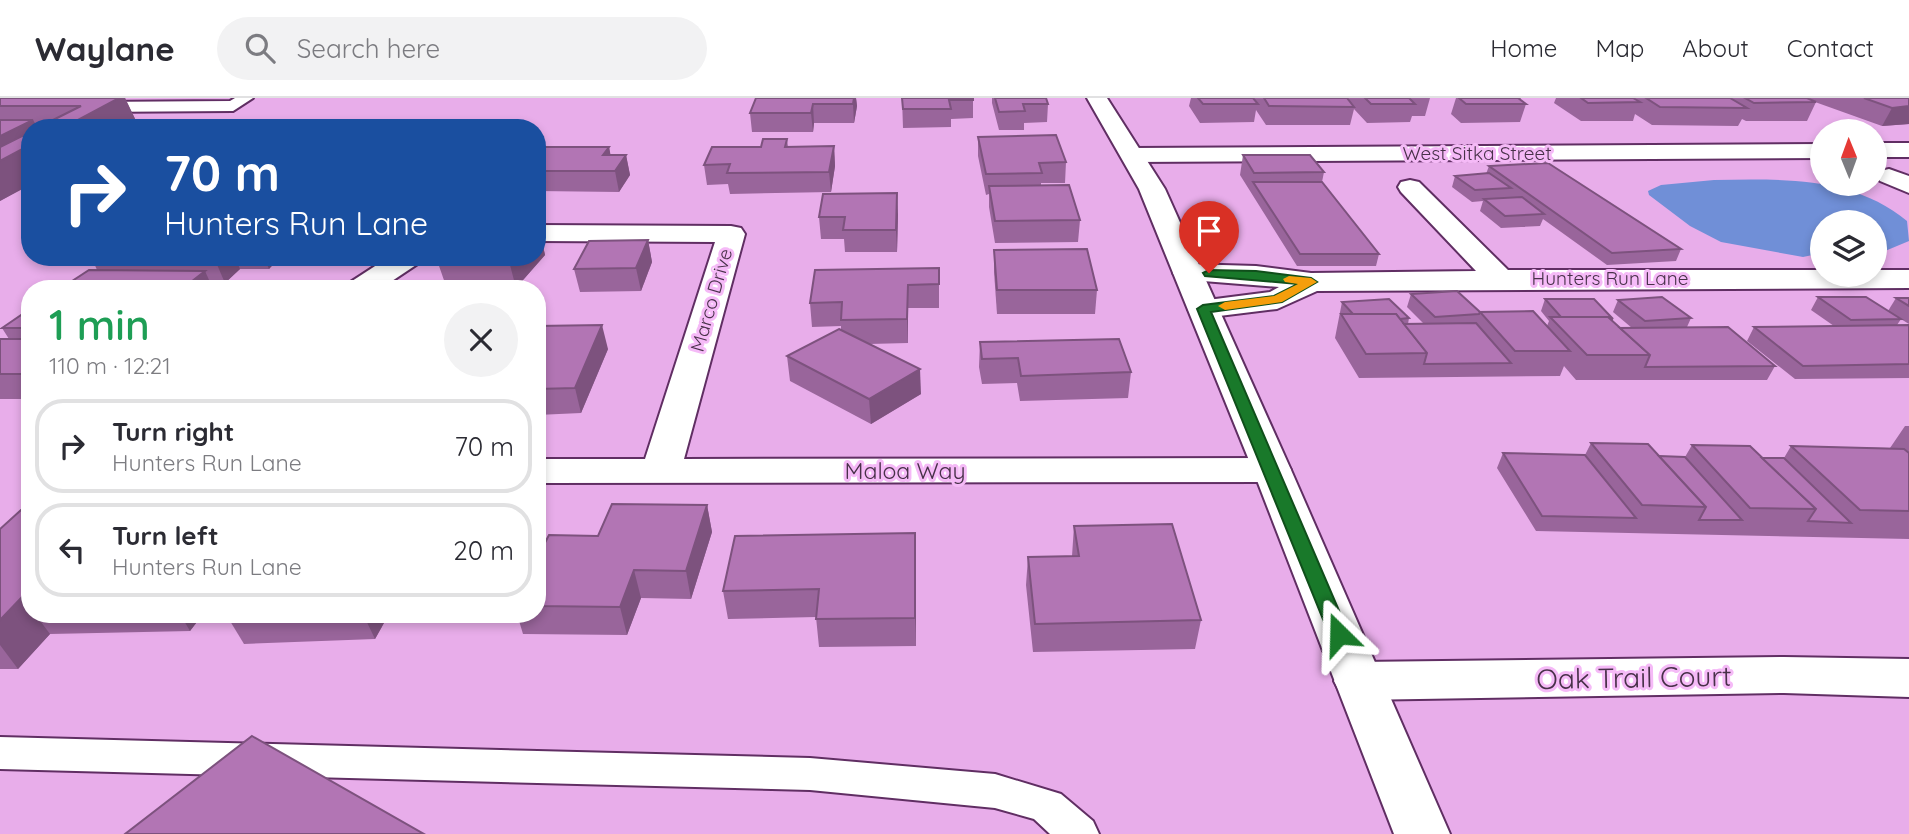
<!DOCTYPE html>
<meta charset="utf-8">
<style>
body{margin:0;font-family:Quicksand,sans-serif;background:#f2f2f3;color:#2b2b33;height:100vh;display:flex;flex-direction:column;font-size:26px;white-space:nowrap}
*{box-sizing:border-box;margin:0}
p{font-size:23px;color:#7c7c81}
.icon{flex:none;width:38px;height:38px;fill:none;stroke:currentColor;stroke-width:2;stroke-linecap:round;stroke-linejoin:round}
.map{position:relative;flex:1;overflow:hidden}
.details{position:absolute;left:21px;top:182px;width:525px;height:343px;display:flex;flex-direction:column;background:#fff;border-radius:28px;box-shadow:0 4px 10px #0003}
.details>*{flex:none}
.banner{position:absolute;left:21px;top:21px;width:525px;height:147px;border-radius:28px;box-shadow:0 4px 10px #0003;background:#1a4fa0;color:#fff;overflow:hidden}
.needle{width:46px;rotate:359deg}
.tools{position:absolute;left:1810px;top:21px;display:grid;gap:14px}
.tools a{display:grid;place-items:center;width:77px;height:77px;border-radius:50%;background:#fff;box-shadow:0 4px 10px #0003;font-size:35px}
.pin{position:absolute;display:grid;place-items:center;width:60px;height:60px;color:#fff;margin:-72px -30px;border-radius:50% 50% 50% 0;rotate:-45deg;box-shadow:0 0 7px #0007}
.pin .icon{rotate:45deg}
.me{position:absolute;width:77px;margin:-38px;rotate:338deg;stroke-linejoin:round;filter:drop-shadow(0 0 5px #0008)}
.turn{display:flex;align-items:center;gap:24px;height:147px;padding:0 28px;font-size:32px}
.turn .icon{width:91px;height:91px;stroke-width:2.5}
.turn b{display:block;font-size:49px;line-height:60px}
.round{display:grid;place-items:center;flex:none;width:74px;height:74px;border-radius:37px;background:#f2f2f3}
.head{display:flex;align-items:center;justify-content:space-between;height:119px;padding:0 28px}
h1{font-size:42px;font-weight:600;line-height:52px;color:#1e9e55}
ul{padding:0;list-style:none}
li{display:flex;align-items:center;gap:21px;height:94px;margin:0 14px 10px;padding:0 14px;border:4px solid #e1e1e2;border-radius:28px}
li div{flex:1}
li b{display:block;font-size:26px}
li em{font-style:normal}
header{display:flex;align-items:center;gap:42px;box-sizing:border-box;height:98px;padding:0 35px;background:#fff;border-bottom:2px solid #e1e1e2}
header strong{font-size:33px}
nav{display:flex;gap:38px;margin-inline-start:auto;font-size:24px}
.search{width:490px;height:63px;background:#f2f2f3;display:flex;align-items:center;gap:18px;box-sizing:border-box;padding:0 24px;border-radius:38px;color:#7c7c81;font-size:26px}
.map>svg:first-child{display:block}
.water{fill:#708fd7}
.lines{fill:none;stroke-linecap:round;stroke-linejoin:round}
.service-casing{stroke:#602e63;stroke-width:4}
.minor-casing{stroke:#602e63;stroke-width:4}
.tertiary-casing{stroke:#602e63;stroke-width:4}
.service{fill:#fff;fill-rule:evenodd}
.minor{fill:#fff;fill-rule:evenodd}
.tertiary{fill:#fff;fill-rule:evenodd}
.wall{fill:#99659b}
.shaded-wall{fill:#7d527e}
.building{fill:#b275b4;stroke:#7d527e;stroke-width:2}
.route{fill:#19792a;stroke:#104f1b;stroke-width:2}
.slow{fill:#f59e0b}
.labels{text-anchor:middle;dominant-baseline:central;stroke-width:6;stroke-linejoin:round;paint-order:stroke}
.far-street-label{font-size:19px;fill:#483149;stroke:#f5baf7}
.street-label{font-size:23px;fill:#483149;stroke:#f5baf7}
.near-street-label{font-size:28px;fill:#483149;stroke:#f5baf7}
</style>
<header>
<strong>Waylane</strong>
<div class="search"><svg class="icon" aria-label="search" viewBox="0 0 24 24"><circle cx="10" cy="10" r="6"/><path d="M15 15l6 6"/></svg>Search here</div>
<nav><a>Home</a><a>Map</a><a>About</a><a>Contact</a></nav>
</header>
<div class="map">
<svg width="1909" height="736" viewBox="0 0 1909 736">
<rect width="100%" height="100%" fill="#e8adea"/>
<path class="water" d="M1714,82C1781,81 1853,78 1907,123L1909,143L1885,153L1874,154V124H1822V155L1803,159L1721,144L1690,128L1649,97L1648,93L1661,87Z"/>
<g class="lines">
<g class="service-casing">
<g id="service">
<path d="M235,0H253L233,13L90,14L82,9L90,4L230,3Z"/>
<path d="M0,639L810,660L995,676L1061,696L1093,723L1099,736H1050L1034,721L995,710L810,692L0,671Z"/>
</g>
</g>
<g class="minor-casing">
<g id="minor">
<rect x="1874" y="45" width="35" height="14"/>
<path d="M1822,46V60L1133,64L1125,62L1121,57L1125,52L1133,50Z"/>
<path d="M1889,71L1909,78V95L1880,83L1877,78L1880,73Z"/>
<path d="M1410,82L1419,84L1508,172H1822V177H1874V172H1909V190L1317,193L1277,211L1203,220L1192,218L1188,211L1192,204L1270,194L1279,189L1178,181L1173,175L1178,169L1188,166L1256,168L1311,175L1476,173L1401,94L1398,89L1401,84Z"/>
<path d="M537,127L731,128L741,130L745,136L684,361L1272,360L1286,364L1291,372L1286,380L1272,384L537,385V361H645L715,144L537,143Z"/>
<path d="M389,159H423L419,165L380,191H345L349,185Z"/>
<path d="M1784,559L1909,561V599L1784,595L1358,602L1341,596L1334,583L1341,570L1358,564Z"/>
</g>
</g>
<g class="tertiary-casing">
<path id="tertiary" d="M1087,0H1107L1165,91L1291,372L1450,736H1394L1253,372L1139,91Z"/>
</g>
<use href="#service" class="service"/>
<use href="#minor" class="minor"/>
<use href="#tertiary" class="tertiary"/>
</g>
<g class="wall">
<path d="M0,0H125L137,25L0,103Z"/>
<path d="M756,0H856L857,8L854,25H814L813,34H752L750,15Z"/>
<path d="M902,0L973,2V20L951,21V29L903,30Z"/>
<path d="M992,0H1046L1048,6L1047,24L1024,25V32H999L992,5Z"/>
<path d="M1191,0H1430L1425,18H1412L1410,24L1367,25L1354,11L1350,27H1266L1256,12L1254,24L1200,25L1189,8Z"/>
<path d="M1456,0H1521L1520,2L1526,6L1520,24L1461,25L1451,16Z"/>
<path d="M1556,0H1807L1810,1V0H1909V26L1882,28L1815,4H1816L1807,23H1746L1742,21L1738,28L1652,27L1635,16L1633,23H1581L1554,5Z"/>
<path d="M978,39L1066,64L1065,85H1041V87L1080,122L1078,144L995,145L989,109V96L986,97L978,58Z"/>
<path d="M787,41L788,49L834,48L835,68L831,94L730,96L728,86L707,87L704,67Z"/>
<path d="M609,49L610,57H626L630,77L619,94L537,93V58Z"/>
<path d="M1243,57L1324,74L1322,84L1379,156L1376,168H1297L1240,77Z"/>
<path d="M1489,68L1681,151L1676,163L1607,167L1543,121L1540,128L1501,130L1480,113L1483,103L1472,104L1452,89L1455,78L1486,76Z"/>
<path d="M898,116L897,154H845L844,141H821L819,119Z"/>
<path d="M540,135L545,157L516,190L446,188L438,165Z"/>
<path d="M648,142L652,164L641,193L580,194L574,171Z"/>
<path d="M994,152L1097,192L1095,216H997L994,174Z"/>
<path d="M101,159H280L269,171H240L225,185H211L97,172L94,165Z"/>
<path d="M939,170V210H908V245L869,246L921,296L871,326L790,283L787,258L841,232V228L812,229L810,205Z"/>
<path d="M1411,196L1480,214L1547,228L1549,223L1541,213L1545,201L1613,221V223L1620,230H1632L1613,214L1618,202L1691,220L1687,229L1775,268L1767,282H1576L1564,268L1560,278L1359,280L1335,240L1342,204L1409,220L1408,226H1424L1407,209Z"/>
<path d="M1818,199L1901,221L1897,227H1909V280L1795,281L1747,243L1754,229L1834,228L1811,212Z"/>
<path d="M1896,200H1909V226L1888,213Z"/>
<path d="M30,211V301H0V241H9L2,230Z"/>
<path d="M537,228L608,251L581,315L537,317Z"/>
<path d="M980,244L1131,274L1128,300L1020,303L1017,285L982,286L979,269Z"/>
<path d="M1905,328H1909V441L1536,433L1497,370L1503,355L1585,357L1591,345L1659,358L1685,359L1692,347L1762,360H1784L1791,348L1890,350Z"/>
<path d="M707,407L712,434L691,501L641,500L627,537L523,536L517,516H537V460L598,438Z"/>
<path d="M30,412V516H203L190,533L50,536L18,571H0V431Z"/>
<path d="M1074,428L1201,522L1195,551L1033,554L1026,487L1028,459L1072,458Z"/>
<path d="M915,435L916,548L819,549L816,519L728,521L723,493Z"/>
<path d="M228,516H389L375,541L244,546L227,518Z"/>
</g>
<g class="shaded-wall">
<path d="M119,0H125L137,25L129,30H63Z"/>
<path d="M854,0H856L857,8L854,25L853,6Z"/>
<path d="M813,6L814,25L813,34L811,15Z"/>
<path d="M1909,8V26L1882,28L1892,10Z"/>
<path d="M33,22L38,30H30V87L0,103V38Z"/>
<path d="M834,48L835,68L831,94L829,74Z"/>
<path d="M609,49L613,69L603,57Z"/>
<path d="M626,57L630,77L619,94L615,73Z"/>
<path d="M897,95L898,116L897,154L896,132Z"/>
<path d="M540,135L545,157L516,190L510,167L517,159H537V137Z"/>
<path d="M648,142L652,164L641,193L636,170Z"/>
<path d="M218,159H235L240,171L225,185L215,162Z"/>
<path d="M264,159H280L269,171Z"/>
<path d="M205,173L213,191H182Z"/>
<path d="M908,187V245L907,221Z"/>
<path d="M602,227L608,251L581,315L575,290Z"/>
<path d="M920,271L921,296L871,326L869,301Z"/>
<path d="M707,407L712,434L691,501L686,473Z"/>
<path d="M915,435L916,462V548L915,520Z"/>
<path d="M634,472L641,500L627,537L620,509Z"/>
<path d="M22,499L30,509V516H35L50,536L18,571L0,547V522Z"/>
<path d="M180,516H203L190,533Z"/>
<path d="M363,516H389L375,541Z"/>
</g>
<g class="building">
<path d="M0,0H119L63,30H37L81,8H0Z"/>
<path d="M756,0H854L853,6H813L811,15H750Z"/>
<path d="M902,0H973V2H949L951,11H903Z"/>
<path d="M995,0H1046L1048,6H1023L1025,13L999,14Z"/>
<path d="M1198,0H1253L1258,6H1203Z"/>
<path d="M1264,0H1347L1354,9L1269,8Z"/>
<path d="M1365,0H1409L1415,6H1371Z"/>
<path d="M1459,0H1518L1526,6H1466Z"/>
<path d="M1581,0H1633L1640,4L1588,5Z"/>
<path d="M1646,0H1730L1747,10L1660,9Z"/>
<path d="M1745,0H1807L1816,4L1754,5Z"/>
<path d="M1864,0H1909V8L1892,10Z"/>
<path d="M0,22H33L0,38Z"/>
<path d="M30,34V47L0,63V49Z"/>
<path d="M1056,37L1066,64L1039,65L1042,75L986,76L978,39Z"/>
<path d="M763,41H787L785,49L834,48L829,74L727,75L730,66L704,67L712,49H761Z"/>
<path d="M544,49H609L603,57H626L615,73H537V58Z"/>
<path d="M1243,57H1310L1324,74L1254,75Z"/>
<path d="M1548,65L1681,151L1612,155L1489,68Z"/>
<path d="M1489,75L1511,90L1475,92L1455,78Z"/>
<path d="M1253,84H1322L1379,156H1300Z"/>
<path d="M1069,87L1080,122L995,123L989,88Z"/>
<path d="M897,95L896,132H843L845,119H819L823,96Z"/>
<path d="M1522,99L1544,116L1505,118L1484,101Z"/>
<path d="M648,142L636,170L574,171L589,143Z"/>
<path d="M1087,151L1097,192H997L994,152Z"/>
<path d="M101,159H218L215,162L94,165Z"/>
<path d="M444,159H517L510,167L438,165Z"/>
<path d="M939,170V186L908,187L907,221L841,222L842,204L810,205L815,172Z"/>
<path d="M89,172L205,173L182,191H60Z"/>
<path d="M1457,193L1480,214L1479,216L1435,219L1411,196Z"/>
<path d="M1662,199L1691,220L1645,223L1618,202Z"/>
<path d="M1818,199H1866L1901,221L1851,222Z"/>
<path d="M1896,200H1909V208Z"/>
<path d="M1389,201L1409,220L1400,221L1396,216H1353L1342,204Z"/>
<path d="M1545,201H1594L1613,221L1608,219H1561Z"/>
<path d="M30,211V230H2Z"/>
<path d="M1533,213L1570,253H1515L1480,214Z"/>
<path d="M1341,216H1396L1427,255L1366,256Z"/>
<path d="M1550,219H1608L1650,257H1587Z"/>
<path d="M1476,225L1511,265L1424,266L1427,255L1404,226Z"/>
<path d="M602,227L575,290L537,291V228Z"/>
<path d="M1909,227V266L1803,268L1754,229Z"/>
<path d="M1728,229L1775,268L1645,269L1650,257L1620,230Z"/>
<path d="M839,231L920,271L869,301L787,258Z"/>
<rect x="0" y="241" width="30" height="35"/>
<path d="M1119,241L1131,274L1021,278L1018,260L982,261L980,244Z"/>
<path d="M1591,345L1648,346L1706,409L1642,407Z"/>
<path d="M1692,347L1750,348L1816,411L1750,410Z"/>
<path d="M1791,348L1904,351L1909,355V413L1860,412Z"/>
<path d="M1503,355L1585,357L1636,420L1542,418Z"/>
<path d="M1659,358L1685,359L1742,422H1699L1706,409Z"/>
<path d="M1762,360H1784L1851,425L1808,423L1816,411Z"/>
<path d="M612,406L707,407L686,473L634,472L620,509L537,508V460L549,437L598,438Z"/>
<path d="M21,412H30V499H22L0,522V431Z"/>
<path d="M1172,426L1201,522L1035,526L1028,459L1079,458L1074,428Z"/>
<path d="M915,435V520L816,521L819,491L723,493L735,438Z"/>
<path d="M228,516H268L227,518Z"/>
<path d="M252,638L424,736H125Z"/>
</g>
<path class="route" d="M1209,172L1256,173L1311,180L1317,184L1282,204L1211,214L1349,536L1346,541H1332L1329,536L1197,211L1203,207L1274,198L1298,186L1205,178L1203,175Z"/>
<path class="slow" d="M1289,178L1311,180L1317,184L1282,204L1225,212L1218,208L1225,204L1274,198L1298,186L1285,184L1283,181Z"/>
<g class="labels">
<g class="far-street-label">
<text x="1477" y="55">West Sitka Street</text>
<text x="1610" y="180">Hunters Run Lane</text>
<text transform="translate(711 202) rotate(-74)">Marco Drive</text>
</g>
<g class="street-label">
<text x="905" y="372">Maloa Way</text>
</g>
<g class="near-street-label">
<text transform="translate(1634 579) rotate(-1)">Oak Trail Court</text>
</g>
</g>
</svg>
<div class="tools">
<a><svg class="needle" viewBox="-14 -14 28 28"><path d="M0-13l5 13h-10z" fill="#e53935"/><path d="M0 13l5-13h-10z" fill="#7c7c81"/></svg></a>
<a><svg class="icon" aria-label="layers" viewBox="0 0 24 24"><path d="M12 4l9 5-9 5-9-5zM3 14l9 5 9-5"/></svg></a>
</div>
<div class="pin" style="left:1209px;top:175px;background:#d93025"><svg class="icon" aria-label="arrive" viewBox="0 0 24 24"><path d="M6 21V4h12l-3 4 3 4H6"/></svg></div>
<svg class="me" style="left:1339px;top:536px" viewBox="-20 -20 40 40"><path d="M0-17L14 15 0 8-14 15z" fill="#19792a" stroke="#fff" stroke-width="4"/></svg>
<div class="banner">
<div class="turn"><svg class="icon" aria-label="right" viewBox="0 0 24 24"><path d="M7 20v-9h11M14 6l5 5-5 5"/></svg><div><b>70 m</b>Hunters Run Lane</div></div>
</div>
<section class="details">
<div class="head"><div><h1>1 min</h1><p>110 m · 12:21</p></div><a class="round"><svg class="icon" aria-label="close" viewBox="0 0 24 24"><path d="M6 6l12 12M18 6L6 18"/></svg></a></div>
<ul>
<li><svg class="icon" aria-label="right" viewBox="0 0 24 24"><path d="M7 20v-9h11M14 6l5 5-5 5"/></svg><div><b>Turn right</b><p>Hunters Run Lane</p></div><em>70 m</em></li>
<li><svg class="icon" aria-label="left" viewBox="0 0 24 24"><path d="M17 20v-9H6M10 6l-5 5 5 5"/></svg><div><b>Turn left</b><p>Hunters Run Lane</p></div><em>20 m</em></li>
</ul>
</section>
</div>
